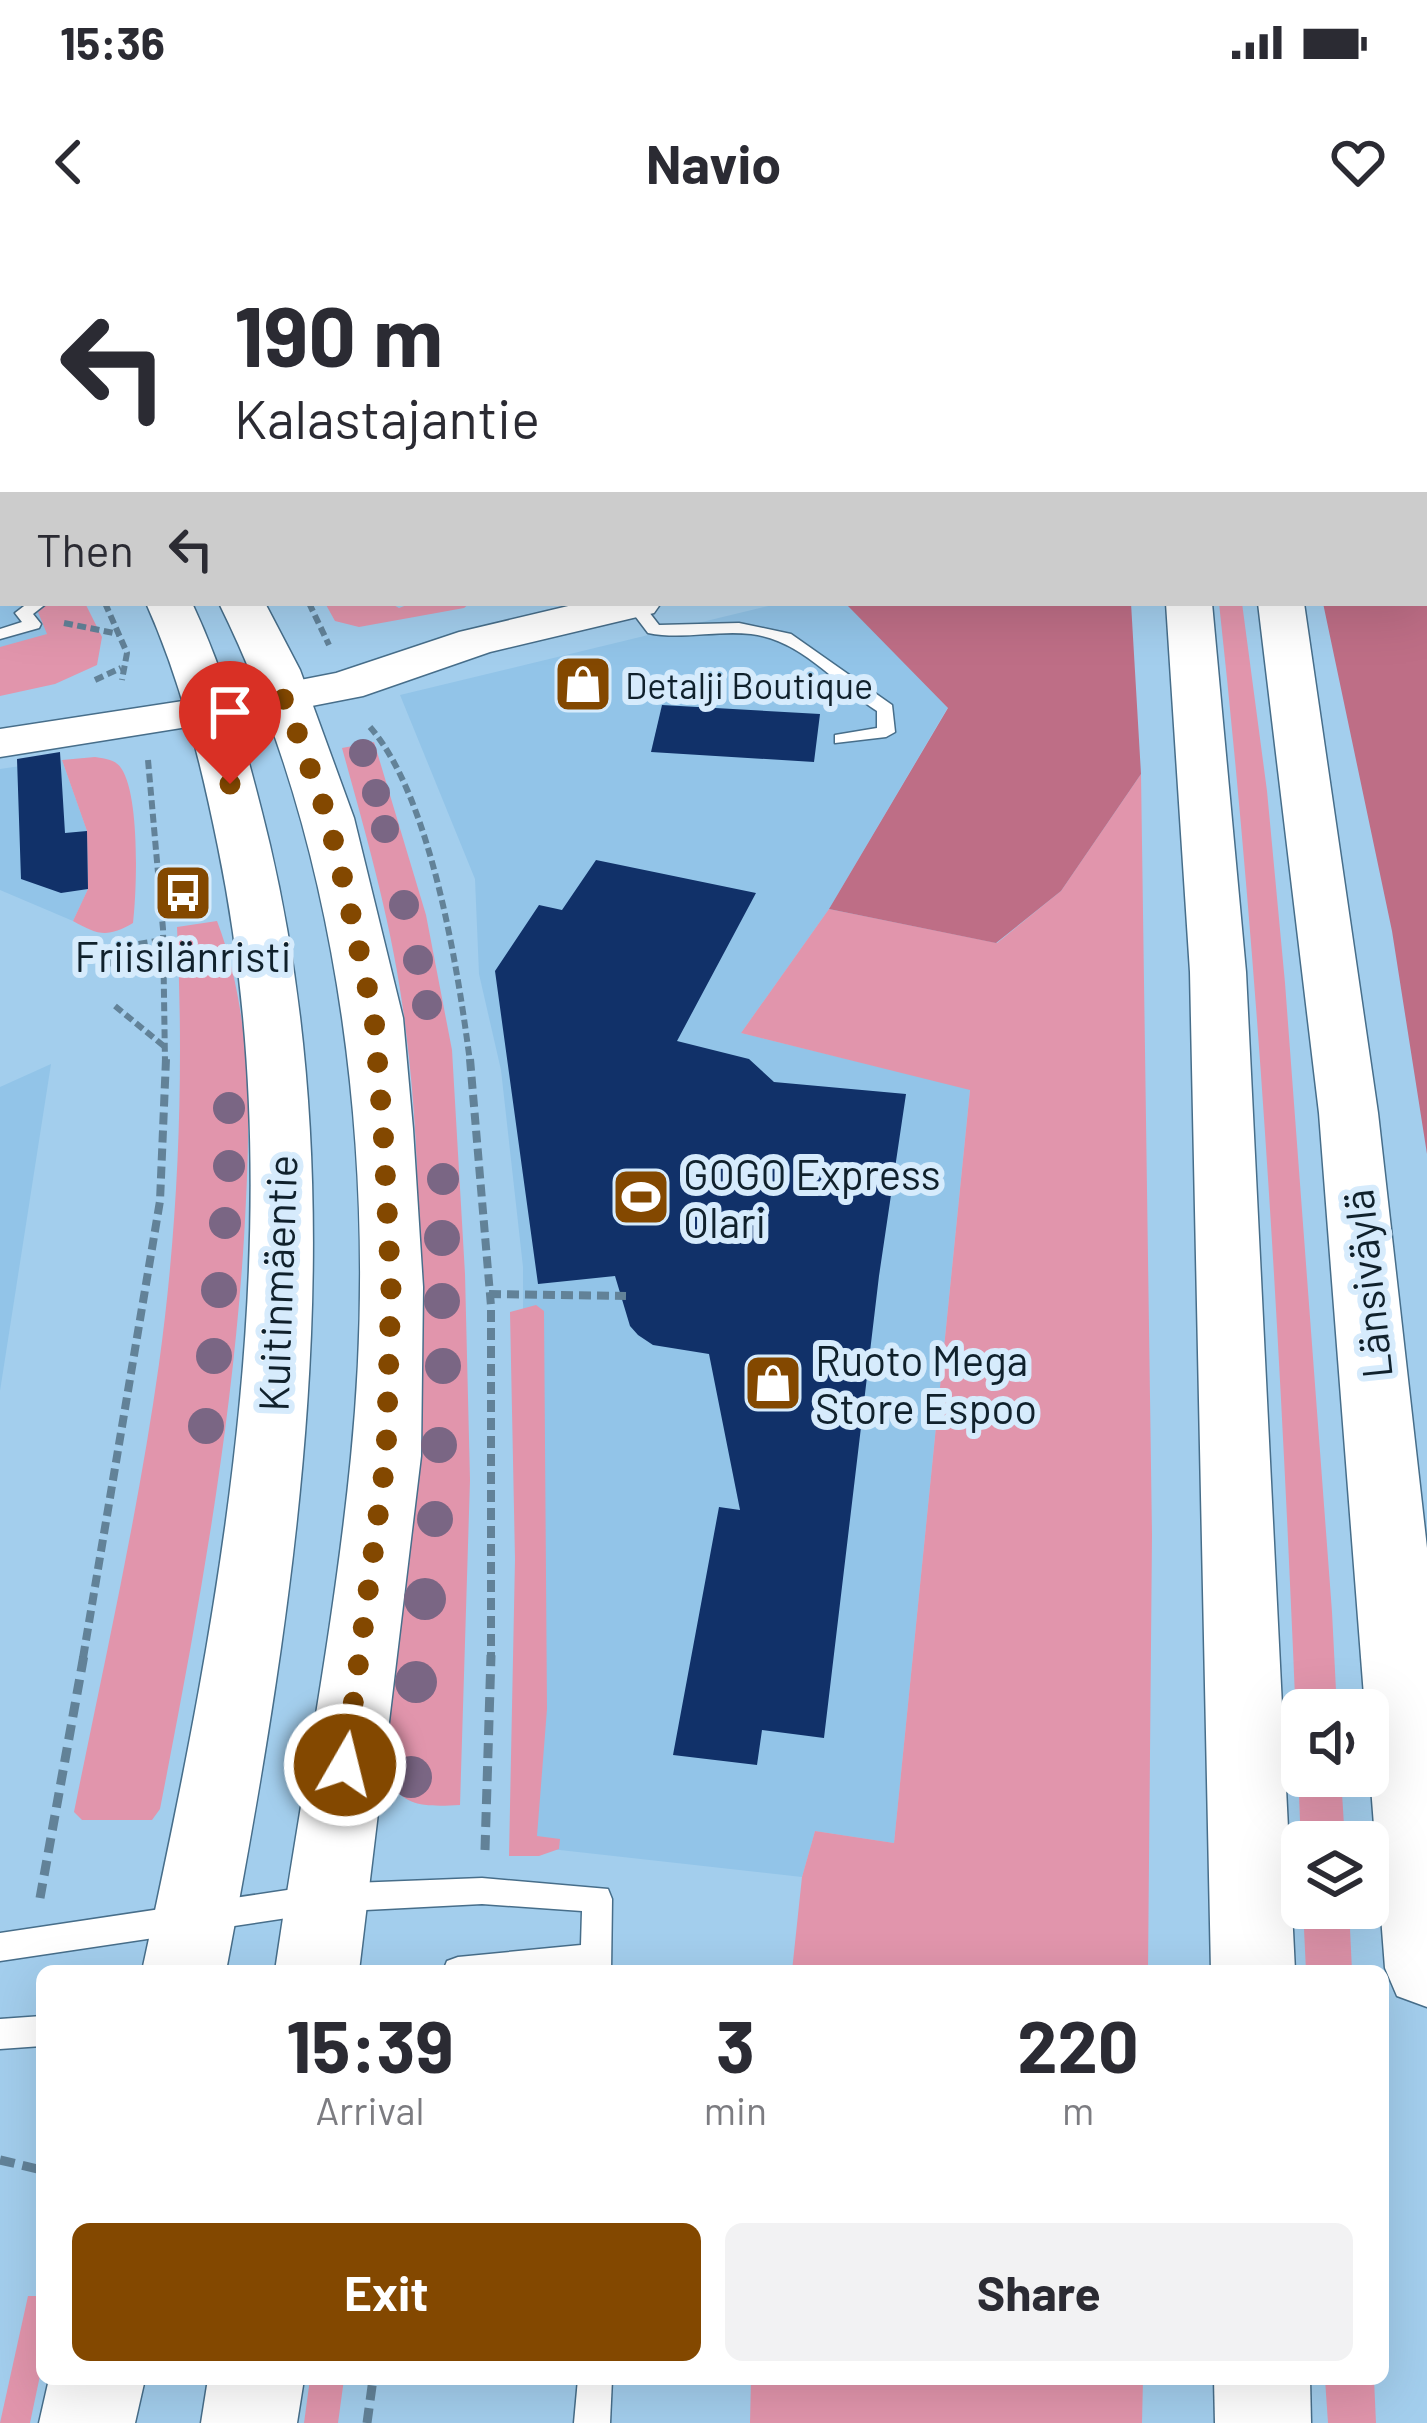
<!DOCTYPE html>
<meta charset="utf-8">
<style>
body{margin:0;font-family:Barlow,sans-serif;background:#f2f2f3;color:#2b2b33;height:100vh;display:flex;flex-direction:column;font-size:45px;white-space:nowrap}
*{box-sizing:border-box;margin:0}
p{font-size:39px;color:#7c7c81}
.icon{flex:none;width:66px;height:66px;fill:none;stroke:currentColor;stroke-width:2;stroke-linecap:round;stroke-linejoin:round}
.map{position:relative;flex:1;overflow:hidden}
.side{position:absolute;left:36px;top:1725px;width:1353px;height:420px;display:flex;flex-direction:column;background:#fff;border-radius:18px;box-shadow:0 12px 48px #0002}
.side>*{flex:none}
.banner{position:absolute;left:0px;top:0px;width:1428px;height:366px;box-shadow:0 12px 48px #0002;background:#fff;color:#2b2b33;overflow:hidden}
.tools{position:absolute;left:1281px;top:1449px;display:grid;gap:24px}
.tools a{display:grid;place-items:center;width:108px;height:108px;border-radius:18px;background:#fff;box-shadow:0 12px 48px #0002;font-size:60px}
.pin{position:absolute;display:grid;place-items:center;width:102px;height:102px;color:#fff;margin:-123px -51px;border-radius:50% 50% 50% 0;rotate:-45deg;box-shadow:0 0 12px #0007}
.pin .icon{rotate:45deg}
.me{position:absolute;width:132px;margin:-66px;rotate:8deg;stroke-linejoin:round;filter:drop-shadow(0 0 9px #0008)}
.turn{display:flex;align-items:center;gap:42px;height:252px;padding:0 36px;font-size:54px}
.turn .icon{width:156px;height:156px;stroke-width:2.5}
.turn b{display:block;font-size:84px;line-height:102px}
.then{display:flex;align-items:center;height:114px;padding:0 36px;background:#0003;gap:24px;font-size:45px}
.eta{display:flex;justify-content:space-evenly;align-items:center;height:204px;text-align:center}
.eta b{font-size:72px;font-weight:700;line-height:84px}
.button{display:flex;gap:24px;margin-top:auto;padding:24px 36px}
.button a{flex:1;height:138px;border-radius:18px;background:#834800;color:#fff;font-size:48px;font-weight:700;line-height:138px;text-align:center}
.button a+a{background:#f2f2f3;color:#2b2b33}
.status{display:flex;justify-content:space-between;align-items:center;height:84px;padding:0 60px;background:#fff;direction:ltr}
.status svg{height:33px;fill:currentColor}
header{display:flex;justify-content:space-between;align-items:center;height:156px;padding:0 36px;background:#fff;font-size:54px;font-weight:700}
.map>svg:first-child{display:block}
.built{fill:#92c4e8}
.green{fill:#e195ac}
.forest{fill:#be6e86}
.building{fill:#113169}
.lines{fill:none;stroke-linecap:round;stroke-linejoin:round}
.service-casing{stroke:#476e8a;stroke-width:3}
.minor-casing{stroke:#476e8a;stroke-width:3}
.tertiary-casing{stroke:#476e8a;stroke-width:3}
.secondary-casing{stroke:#476e8a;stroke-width:3}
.primary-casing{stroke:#476e8a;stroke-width:3}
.motorway-casing{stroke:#476e8a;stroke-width:3}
.path-far3{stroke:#628298;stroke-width:4.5;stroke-dasharray:8 3;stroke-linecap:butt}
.path-far2{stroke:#628298;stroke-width:6;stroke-dasharray:9 4.5;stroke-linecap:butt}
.path-far1{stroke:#628298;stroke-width:8;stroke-dasharray:12 6;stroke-linecap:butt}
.path{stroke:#628298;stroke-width:9;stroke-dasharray:15 8;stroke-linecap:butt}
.service{fill:#fff;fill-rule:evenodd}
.minor{fill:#fff;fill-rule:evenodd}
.tertiary{fill:#fff;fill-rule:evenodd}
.secondary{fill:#fff;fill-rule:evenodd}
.primary{fill:#fff;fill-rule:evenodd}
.motorway{fill:#fff;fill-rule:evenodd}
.tree{fill:#7a6684}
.route{stroke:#834800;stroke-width:21;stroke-dasharray:0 37.8}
.labels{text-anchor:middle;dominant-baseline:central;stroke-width:12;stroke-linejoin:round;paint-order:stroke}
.far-poi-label{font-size:36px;fill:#10212c;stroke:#d6ebfc;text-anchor:start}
.poi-label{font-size:42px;fill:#10212c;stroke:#d6ebfc;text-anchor:start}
.street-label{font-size:42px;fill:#10212c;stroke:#d6ebfc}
</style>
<div class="status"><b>15:36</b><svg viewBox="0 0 49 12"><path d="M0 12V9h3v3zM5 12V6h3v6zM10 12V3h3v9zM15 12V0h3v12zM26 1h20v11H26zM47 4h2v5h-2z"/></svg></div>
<header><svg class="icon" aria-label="back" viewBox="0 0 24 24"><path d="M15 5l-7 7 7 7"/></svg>Navio<svg class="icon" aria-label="heart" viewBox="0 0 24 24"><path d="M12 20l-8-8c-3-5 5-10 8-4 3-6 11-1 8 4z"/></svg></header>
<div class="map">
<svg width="1427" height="2183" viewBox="0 0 1427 2183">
<rect width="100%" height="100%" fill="#a3ceed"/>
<g class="built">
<rect x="216" y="0" width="767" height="3"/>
<path d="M0,232L3,363H76L0,444Z"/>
<path d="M781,363H845L948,467L829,669L741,793L970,849L894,1603L815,1591L802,1637L524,1606L523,1027L501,830L479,734L475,639L400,455Z"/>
<path d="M62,520L87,591L88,649L73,681L0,650V529Z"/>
<path d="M51,824L0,1151V847Z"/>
</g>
<g class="green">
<path d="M48,363H85L102,397L97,425L55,444L0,456V407L47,394L38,372Z"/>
<path d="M325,363H390L399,368L412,363H470L464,368L359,387L335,381Z"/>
<path d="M1219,363H1242L1267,551L1285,743L1332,1372L1337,1470H1302V1536H1341L1345,1602H1302V1633C1286,1209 1265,785 1219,363Z"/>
<path d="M374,502L426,675L452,810L465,1034L470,1240L460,1565C408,1568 393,1563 382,1510C405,1271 436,1032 406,792C395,695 368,602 342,508Z"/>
<path d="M95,517C105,519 115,519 121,528C140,555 137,649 133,683C107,698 98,695 73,681L88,649L87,591L62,520Z"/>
<path d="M1141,534L1152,1295L1148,1731H792L802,1637L815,1591L894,1603L970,850L741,793L829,669L997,703L1061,651Z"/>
<path d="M217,681C255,781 250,892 244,998C232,1191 197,1379 160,1569L152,1580H82L74,1572C104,1423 138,1274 159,1124C179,979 184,833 177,687Z"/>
<path d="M536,1065L544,1071L547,1469L537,1596L560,1599L559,1609L539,1616H509L515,1319L510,1072Z"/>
<path d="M1303,1668H1349L1352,1731H1306Z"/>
<path d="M28,2056H42V2126L30,2183H0Z"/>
<path d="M310,2139H344L338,2183H304Z"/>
<path d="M751,2139H1143L1142,2183H750Z"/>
<path d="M1325,2139H1374L1376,2183H1328Z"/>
</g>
<g class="forest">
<path d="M1425,233H1427V914L1392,691L1323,363H1425Z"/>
<path d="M845,363H1131L1141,534L1061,651L996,703L829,669L948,468Z"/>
</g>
<g class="building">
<path d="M662,465L820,474L814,522L651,512Z"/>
<path d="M60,512L65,593L87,591L88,649L61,653L21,639L17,519Z"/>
<path d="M596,620L756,653L677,801L749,819L774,842L906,854L879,1036L824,1498L762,1490L757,1525L673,1515L719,1267L740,1270L709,1114L653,1105L638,1095L630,1086L615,1036L538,1044L495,731L539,665L562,670Z"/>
</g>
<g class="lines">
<g class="service-casing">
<g id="service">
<path d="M623,0H635L637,3H625Z"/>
<path d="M0,268L3,269V282L0,281Z"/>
<path d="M28,363H47L33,374L41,384L39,388L0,399V389L22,382L15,373Z"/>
<path d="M642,363L659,385L739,383L791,394L892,465L895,492L886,497L835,503V495L877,488V471C836,445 802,400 751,394C716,390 682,400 648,393L626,364Z"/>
<path d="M482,1638L608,1649L612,1659L611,1731H443L447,1721L458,1717L581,1705L582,1671L482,1664L327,1672L0,1721V1693L327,1644Z"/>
<path d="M42,1776V1806L0,1809V1779Z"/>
<path d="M578,2139H612L610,2183H574Z"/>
</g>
</g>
<g class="minor-casing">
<path id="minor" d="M178,0H206L207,3H179Z"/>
</g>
<g class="tertiary-casing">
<path id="tertiary" d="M209,457L225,461L232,471L225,481L0,517V489Z"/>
</g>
<g class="secondary-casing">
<g id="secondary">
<rect x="1425" y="180" width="2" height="24"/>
<path d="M581,363H661L654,373L490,412L363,456L209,486L192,481L185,471L192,461L336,433L459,392Z"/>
</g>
</g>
<g class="primary-casing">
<g id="primary">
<path d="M0,57L3,58V81L0,80Z"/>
<path d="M0,122L3,123V149L0,148Z"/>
<path d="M146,363H192C228,440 250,522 270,605C357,979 296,1359 226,1731H142C222,1362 295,983 218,607C201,523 181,441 146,363Z"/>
<path d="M219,363H265L300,430L354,578L403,778L413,889L423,1047L421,1216L359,1731H275C300,1560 334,1389 351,1217C379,938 344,616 219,363Z"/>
<path d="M49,2139H145L135,2183H39Z"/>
<path d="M208,2139H304L297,2183H201Z"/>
</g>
</g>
<g class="motorway-casing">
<g id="motorway">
<path d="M1111,0H1147L1148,3H1112Z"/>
<path d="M1184,0H1220L1221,3H1185Z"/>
<path d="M1166,363H1212L1246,732L1295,1731H1211L1190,732Z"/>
<path d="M1258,363H1304L1378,873L1427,1308V1767L1397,1756L1385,1728L1319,873Z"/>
<path d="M1214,2139H1310L1311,2183H1215Z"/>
</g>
</g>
<path class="path-far3" d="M0,191L3,195"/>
<g class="path-far2">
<path d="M105,363L127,413L122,440"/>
<path d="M309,363L329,405"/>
<path d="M64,383L119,394"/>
<path d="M95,440L121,428"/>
<path d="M370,487C431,557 458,729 470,822"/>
<path d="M148,520L163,689L165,822"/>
<path d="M108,725L120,707L163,700"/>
<path d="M115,766L165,807"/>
</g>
<g class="path-far1">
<path d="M470,819L491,1066V1418"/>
<path d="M489,1054L626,1056"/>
<path d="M83,1418L160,961L166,819"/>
</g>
<g class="path">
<path d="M485,1610L491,1415"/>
<path d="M40,1658L84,1415"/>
<path d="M0,1920L42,1930"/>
<path d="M367,2183L373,2139"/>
</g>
<use href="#service" class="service"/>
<use href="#minor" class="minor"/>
<use href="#tertiary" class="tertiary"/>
<use href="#secondary" class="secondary"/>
<use href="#primary" class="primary"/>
<use href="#motorway" class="motorway"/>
</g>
<g class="tree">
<circle cx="363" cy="513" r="14"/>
<circle cx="376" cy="553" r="14"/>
<circle cx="385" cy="589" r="14"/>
<circle cx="404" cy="665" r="15"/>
<circle cx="418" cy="720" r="15"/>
<circle cx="427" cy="765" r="15"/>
<circle cx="229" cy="868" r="16"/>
<circle cx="229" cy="926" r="16"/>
<circle cx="443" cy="939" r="16"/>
<circle cx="225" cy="983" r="16"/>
<circle cx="442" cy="998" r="18"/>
<circle cx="219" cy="1050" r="18"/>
<circle cx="442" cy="1061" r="18"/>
<circle cx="214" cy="1116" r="18"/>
<circle cx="443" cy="1126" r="18"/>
<circle cx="206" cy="1186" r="18"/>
<circle cx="439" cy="1205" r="18"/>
<circle cx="435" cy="1279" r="18"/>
<circle cx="425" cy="1359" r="21"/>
<circle cx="416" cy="1442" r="21"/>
<circle cx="411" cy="1537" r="21"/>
</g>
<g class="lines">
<path class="route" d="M230,544L209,471L285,459L328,578L347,656L374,778L383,889L391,1047L386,1216L345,1525"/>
</g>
<defs>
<g id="shop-square" transform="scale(3)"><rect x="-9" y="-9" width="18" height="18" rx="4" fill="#834800" stroke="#d6ebfc"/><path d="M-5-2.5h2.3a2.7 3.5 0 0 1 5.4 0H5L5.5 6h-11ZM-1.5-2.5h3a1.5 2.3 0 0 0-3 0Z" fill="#fff"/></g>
<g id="bus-square" transform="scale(3)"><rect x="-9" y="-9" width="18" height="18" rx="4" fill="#834800" stroke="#d6ebfc"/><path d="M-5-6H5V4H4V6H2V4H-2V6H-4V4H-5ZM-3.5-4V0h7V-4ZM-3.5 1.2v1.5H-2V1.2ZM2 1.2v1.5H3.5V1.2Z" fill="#fff"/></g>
<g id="stadium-square" transform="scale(3)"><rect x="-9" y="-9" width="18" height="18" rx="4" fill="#834800" stroke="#d6ebfc"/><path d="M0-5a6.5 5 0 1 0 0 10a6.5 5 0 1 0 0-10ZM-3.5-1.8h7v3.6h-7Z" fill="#fff"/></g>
</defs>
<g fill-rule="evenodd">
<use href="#shop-square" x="583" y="444"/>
<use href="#bus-square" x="183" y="653"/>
<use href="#stadium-square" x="641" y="957"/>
<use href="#shop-square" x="773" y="1143"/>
</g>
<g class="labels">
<g class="far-poi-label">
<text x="625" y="444">Detalji Boutique</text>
</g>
<g class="poi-label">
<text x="183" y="715" text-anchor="middle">Friisilänristi</text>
<text x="683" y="933">GOGO Express<tspan x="683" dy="48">Olari</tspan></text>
<text x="815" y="1119">Ruoto Mega<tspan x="815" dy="48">Store Espoo</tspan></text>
</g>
<g class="street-label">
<text transform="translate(276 1043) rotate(-88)">Kuitinmäentie</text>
<text transform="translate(1366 1044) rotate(-96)">Länsiväylä</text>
</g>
</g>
</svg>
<div class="tools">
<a><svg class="icon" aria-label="sound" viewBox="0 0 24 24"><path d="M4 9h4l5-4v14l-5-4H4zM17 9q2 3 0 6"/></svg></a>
<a><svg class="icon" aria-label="layers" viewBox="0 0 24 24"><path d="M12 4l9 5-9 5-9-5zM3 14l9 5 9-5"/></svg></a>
</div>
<div class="pin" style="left:230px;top:544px;background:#d93025"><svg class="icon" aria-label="arrive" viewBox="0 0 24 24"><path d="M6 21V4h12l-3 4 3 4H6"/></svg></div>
<svg class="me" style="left:345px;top:1525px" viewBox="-20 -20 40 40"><circle r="17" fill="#834800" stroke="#fff" stroke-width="3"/><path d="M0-11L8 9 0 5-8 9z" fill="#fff"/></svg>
<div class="banner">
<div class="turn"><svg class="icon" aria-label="left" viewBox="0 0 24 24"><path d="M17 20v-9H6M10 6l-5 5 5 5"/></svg><div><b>190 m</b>Kalastajantie</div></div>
<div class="then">Then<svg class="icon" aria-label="left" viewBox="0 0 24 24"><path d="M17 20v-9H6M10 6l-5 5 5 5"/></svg></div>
</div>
<section class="side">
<div class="eta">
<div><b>15:39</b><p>Arrival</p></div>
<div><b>3</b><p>min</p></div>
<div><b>220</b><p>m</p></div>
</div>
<div class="button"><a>Exit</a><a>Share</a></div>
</section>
</div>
